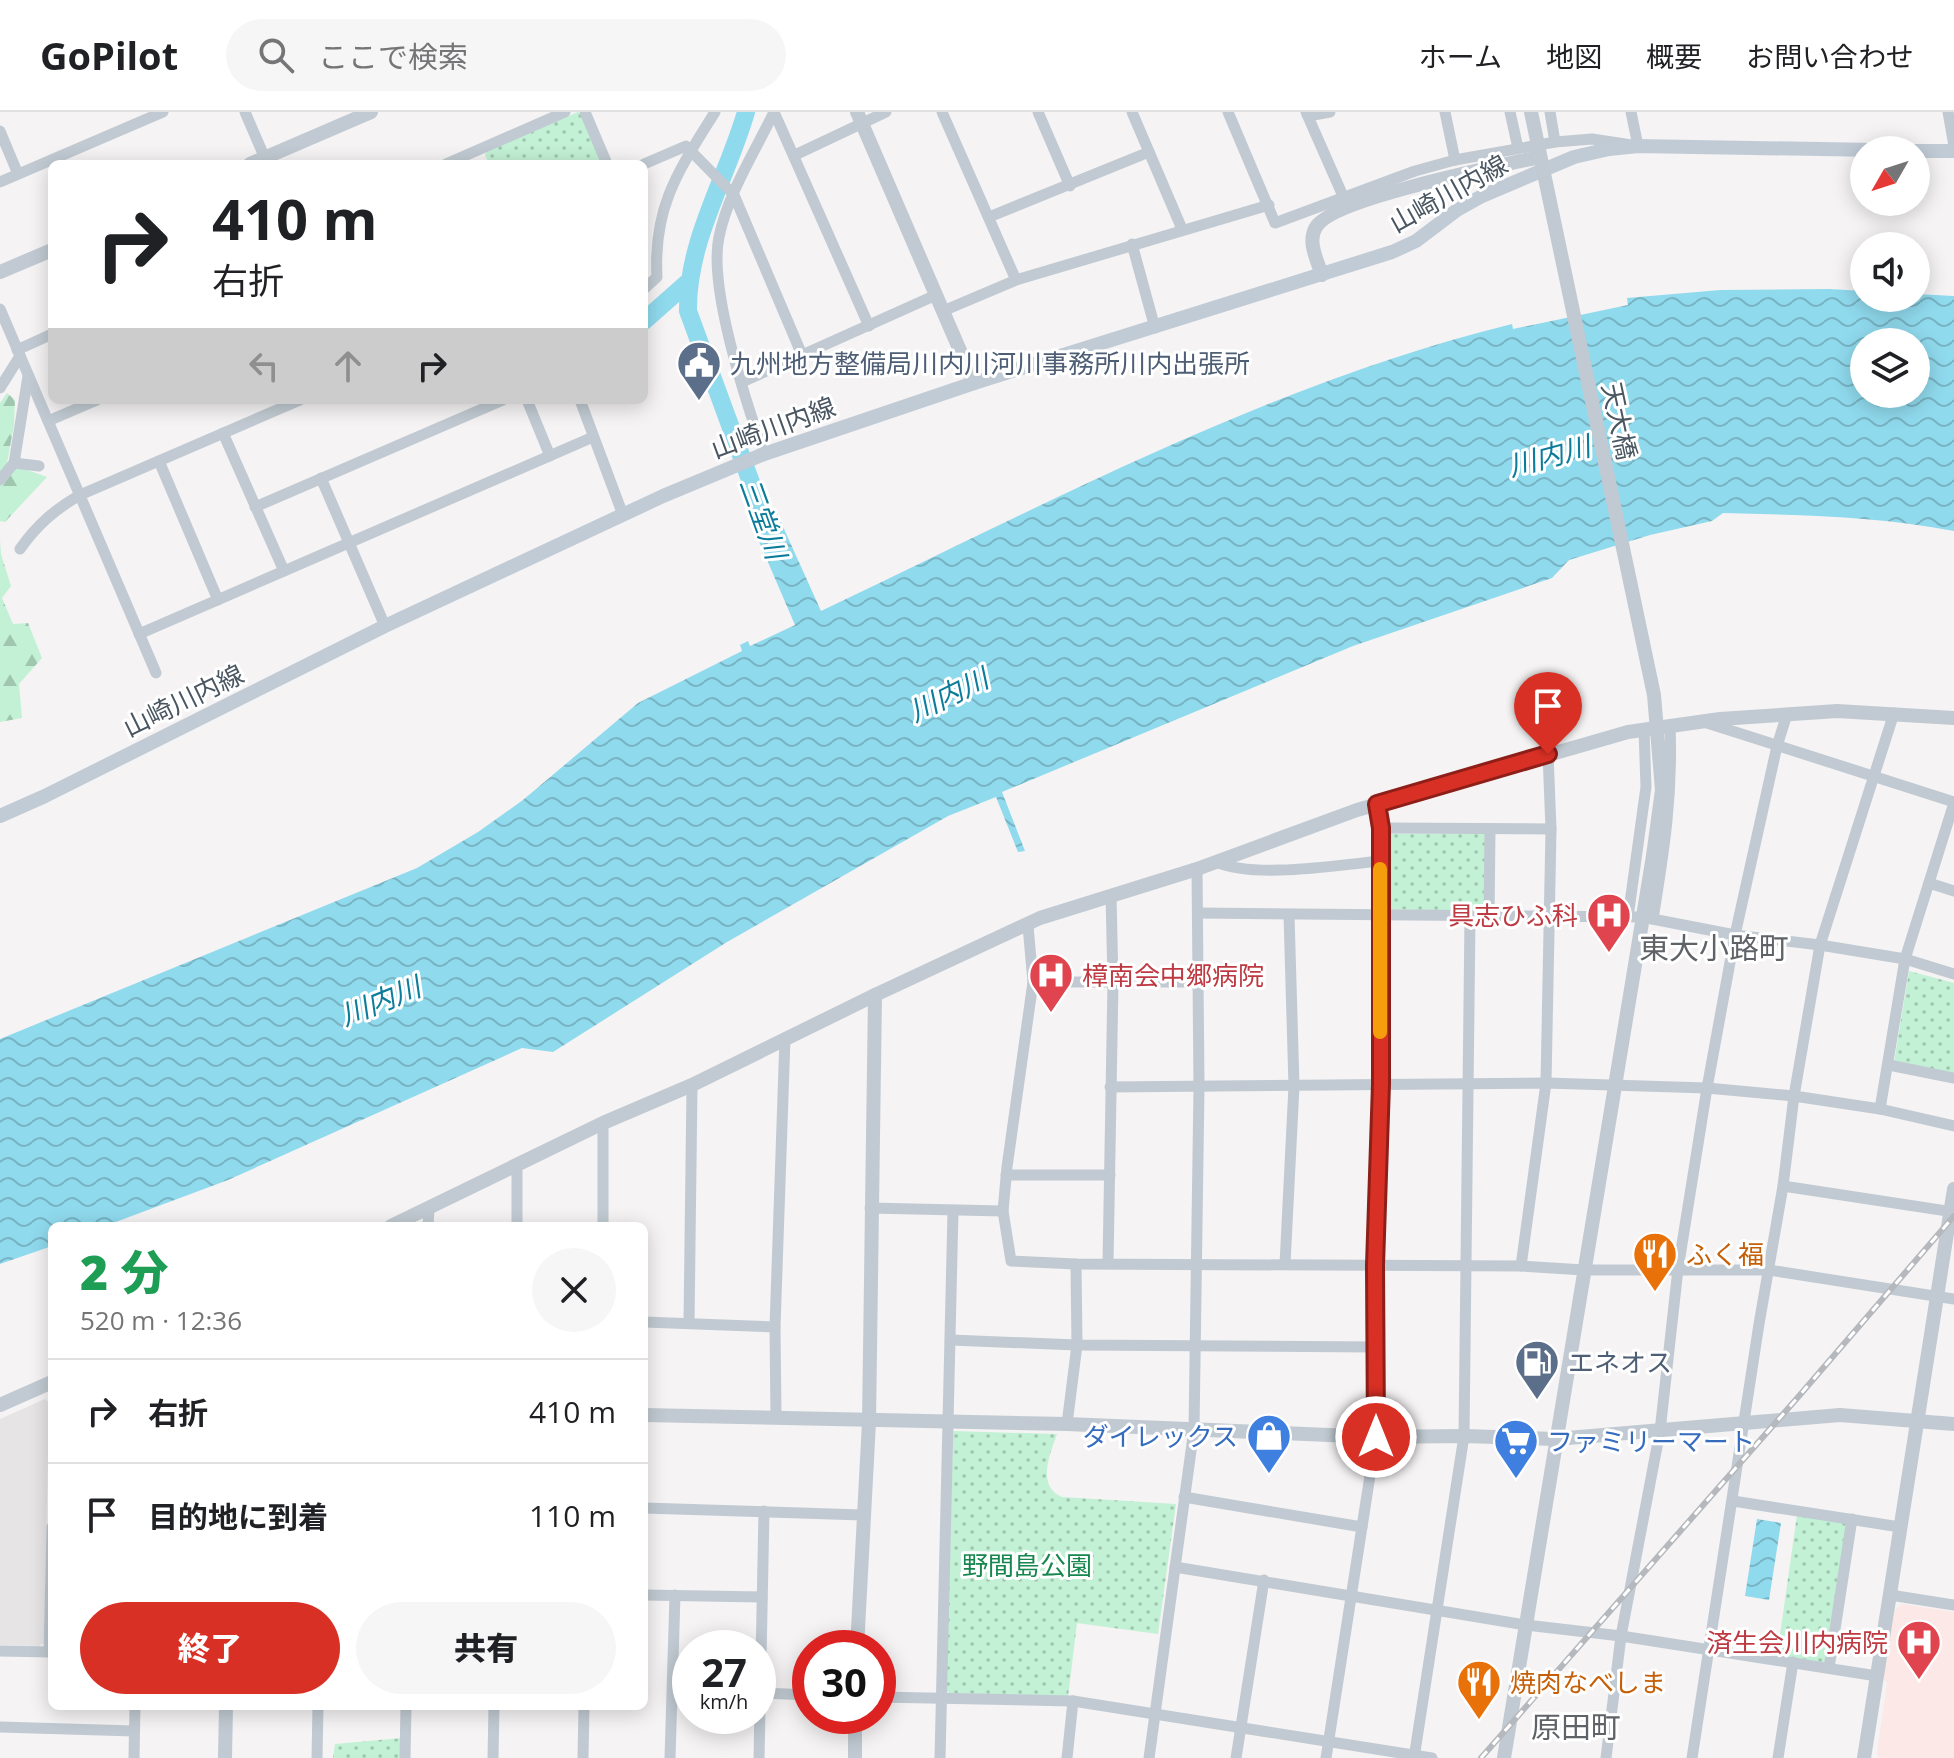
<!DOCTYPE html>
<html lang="ja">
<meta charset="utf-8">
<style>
body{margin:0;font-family:"Open Sans","Noto Sans JP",sans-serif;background:#f6f6f6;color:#202124;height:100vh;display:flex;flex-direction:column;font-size:30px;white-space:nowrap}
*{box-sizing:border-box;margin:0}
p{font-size:26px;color:#757577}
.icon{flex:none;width:44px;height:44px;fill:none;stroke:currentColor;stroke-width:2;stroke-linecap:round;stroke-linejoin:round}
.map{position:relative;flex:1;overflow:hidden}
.drawer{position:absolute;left:48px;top:1110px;width:600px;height:488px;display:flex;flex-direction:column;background:#fff;border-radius:12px;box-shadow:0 4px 20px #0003}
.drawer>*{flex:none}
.banner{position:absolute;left:48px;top:48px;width:600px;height:244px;border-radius:12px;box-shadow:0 4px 20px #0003;background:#fff;color:#202124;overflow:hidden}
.needle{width:52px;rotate:231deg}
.tools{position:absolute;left:1850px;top:24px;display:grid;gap:16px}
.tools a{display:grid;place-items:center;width:80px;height:80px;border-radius:50%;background:#fff;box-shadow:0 4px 20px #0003;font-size:40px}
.speed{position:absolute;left:672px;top:1518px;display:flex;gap:16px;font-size:40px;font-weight:700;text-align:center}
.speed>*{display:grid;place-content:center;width:104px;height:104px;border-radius:50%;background:#fff;box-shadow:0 4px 20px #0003;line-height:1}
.speed small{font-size:20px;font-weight:400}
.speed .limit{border:12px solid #d22;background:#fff;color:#111}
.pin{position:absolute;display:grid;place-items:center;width:68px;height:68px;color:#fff;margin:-82px -34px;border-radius:50% 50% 50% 0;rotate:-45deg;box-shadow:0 0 8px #0007}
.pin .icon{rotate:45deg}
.me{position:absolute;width:88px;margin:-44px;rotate:0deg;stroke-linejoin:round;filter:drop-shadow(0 0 6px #0008)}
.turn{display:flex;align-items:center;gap:28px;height:168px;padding:0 32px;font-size:36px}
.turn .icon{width:104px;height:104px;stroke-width:2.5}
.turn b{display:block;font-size:56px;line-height:68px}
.lanes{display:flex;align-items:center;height:76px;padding:0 32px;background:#0003;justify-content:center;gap:40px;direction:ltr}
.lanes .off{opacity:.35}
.round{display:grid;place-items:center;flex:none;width:84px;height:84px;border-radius:42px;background:#f6f6f6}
.overview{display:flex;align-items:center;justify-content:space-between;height:136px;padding:0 32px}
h1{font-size:48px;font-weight:800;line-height:60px;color:#1e9e55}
.primary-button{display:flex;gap:16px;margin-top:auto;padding:16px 32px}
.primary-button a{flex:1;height:92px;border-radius:48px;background:#d93025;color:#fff;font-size:32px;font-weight:800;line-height:92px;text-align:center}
.primary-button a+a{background:#f6f6f6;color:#202124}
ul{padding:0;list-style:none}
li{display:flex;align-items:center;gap:24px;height:104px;padding:0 32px;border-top:2px solid #e0e0e0}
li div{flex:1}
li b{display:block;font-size:30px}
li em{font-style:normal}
header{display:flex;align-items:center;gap:48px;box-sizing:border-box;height:112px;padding:0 40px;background:#fff;border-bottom:2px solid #e0e0e0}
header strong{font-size:38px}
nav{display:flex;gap:44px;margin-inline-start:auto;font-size:28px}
.search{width:560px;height:72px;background:#f6f6f6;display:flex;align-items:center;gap:20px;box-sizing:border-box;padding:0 28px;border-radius:44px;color:#757577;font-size:30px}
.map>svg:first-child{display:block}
.education{fill:#e6e4e5}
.medical{fill:#fce8e6}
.forest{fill:url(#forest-firs)}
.park{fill:url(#park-dots)}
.water{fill:url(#water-waves);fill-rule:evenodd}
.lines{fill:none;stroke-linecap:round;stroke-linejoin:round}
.river{stroke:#90daee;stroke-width:18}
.minor{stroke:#c1cad2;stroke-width:11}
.tertiary{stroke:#c1cad2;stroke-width:14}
.secondary{stroke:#c1cbd6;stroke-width:14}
.rail-casing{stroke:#b5b8bd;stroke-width:6}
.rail{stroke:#fff;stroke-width:3;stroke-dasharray:9;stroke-linecap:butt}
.tertiary-bridge{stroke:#c1cad2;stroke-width:14}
.route-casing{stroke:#8d1f18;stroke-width:20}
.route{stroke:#d93025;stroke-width:14}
.slow{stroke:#f59e0b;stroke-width:14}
.labels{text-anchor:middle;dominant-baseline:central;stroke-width:6;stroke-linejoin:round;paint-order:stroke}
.street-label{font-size:26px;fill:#4a5661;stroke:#fff}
.service-label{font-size:26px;fill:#4e5e75;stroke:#fff;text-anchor:start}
.health-label{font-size:26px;fill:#be3a42;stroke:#fff;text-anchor:end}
.food-label{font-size:26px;fill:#c56008;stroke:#fff;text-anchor:start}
.shop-label{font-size:26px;fill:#366cbe;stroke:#fff;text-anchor:end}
.park-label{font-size:26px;fill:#17864f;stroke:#fff}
.water-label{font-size:28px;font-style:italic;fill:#0c7c9b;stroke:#fff}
.quarter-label{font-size:30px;fill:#5f6368;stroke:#fff}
</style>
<header>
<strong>GoPilot</strong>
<div class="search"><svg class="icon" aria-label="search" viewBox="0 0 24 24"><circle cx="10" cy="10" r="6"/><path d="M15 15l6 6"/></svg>ここで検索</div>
<nav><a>ホーム</a><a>地図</a><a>概要</a><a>お問い合わせ</a></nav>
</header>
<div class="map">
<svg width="1954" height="1646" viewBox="0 0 1954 1646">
<defs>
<pattern id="forest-firs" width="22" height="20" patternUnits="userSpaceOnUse" patternTransform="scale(2)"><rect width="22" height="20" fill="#c3f1d5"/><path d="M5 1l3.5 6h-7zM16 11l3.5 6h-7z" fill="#a0c6b0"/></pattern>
<pattern id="park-dots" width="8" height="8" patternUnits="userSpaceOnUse" patternTransform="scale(2)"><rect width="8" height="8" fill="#c3f1d5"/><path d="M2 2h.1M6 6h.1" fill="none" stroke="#a0c6b0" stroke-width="1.8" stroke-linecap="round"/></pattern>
<pattern id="water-waves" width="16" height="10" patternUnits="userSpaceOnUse" patternTransform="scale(2)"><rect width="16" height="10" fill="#90daee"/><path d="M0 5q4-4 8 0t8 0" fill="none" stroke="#78b4c4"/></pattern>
</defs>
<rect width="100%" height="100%" fill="#f5f3f3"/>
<path class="education" d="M45,1287L49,1291L44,1531L39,1534L0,1533V1307Z"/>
<path class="medical" d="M1902,1492L1954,1500V1646H1879L1877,1641L1887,1571L1883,1566L1895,1498Z"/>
<g class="forest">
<path d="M7,281L15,288L14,313L7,351L47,365L5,410L0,409V291Z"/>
<path d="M0,428L1,442L11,474L2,486L13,512L28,511L42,546L19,572L22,606L0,610Z"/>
</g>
<g class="park">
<path d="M578,0L582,3L602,52H489L485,43L487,39Z"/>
<path d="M1388,722H1485V800L1387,797Z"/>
<path d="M1909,859L1954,871V961L1894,950Z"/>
<path d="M953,1319L1057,1322C1050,1342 1036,1374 1062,1385L1176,1392L1158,1522L1077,1511L1068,1585L949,1581L946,1578Z"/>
<path d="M1797,1403L1845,1410L1848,1415L1828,1548L1823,1551L1777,1544Z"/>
<path d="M402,1626L401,1646H333L335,1632Z"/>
</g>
<g class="water">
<path d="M1829,177L1864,179V186H1916V182L1954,184V419C1878,404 1800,403 1723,401L1712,409L1650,423L1569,448L1552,466L1353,534L1002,680L1025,739L1018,740L996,685L948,704L727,830L553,940L522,936L228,1068L105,1114H52V1134L0,1152V927L417,756L478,720L523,688L638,591L742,539L740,533L748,529L750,534L795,513L749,406L775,397L821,499C1045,393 1269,272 1512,212L1513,217L1628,193L1627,186L1720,178ZM1864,230H1916V282H1864Z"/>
<path d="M1757,1407L1781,1411L1769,1488L1745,1484Z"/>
</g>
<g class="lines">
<g class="river">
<path d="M746,0C727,66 687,129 688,199L770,422"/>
<path d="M644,209L687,171"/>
</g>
<g class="minor">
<path d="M245,0L267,51"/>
<path d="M585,0L607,52"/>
<path d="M774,0L869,214"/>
<path d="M942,0L1016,168"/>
<path d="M1038,0L1070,74"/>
<path d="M1132,0L1182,117"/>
<path d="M1228,0L1275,111L1415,59L1455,48L1555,30L1550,0"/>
<path d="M1306,0L1343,84"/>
<path d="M1445,0L1455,48"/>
<path d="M1510,0L1518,36"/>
<path d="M1948,0L1954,34"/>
<path d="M1308,4L1330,0"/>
<path d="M0,19L18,62"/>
<path d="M1555,30L1592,27L1638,34L1631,0"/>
<path d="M795,43L886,0"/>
<path d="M446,52L565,0"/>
<path d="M644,52L686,34L734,83L802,243"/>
<path d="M0,70L163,0"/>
<path d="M989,105L1149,40"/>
<path d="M1132,132L1155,216"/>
<path d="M644,177L657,165C653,94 679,58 715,0"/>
<path d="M0,197L156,561"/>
<path d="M943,199L1016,168L1269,93"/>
<path d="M17,238L52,222"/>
<path d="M742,270L936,183"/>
<path d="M0,276L20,244"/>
<path d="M527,288L550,344"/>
<path d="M580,288L623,403"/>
<path d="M48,309L97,288"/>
<path d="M223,321L284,459"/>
<path d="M764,342C746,290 708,176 719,125C728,81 755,40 774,0"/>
<path d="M159,349L218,488"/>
<path d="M14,351L28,264"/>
<path d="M321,366L385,514"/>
<path d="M0,368L14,351L39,354"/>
<path d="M255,395L503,288"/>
<path d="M20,437C37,413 54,398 80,383L300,288"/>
<path d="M139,522L593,325"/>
<path d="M1707,611L1954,690"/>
<path d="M1381,716L1551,717"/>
<path d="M1216,750C1255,767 1337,753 1381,749"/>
<path d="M1929,771L1954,779"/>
<path d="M1198,801L1642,805L1735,823L1820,833L1905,847L1954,862"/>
<path d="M1489,805L1490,717"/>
<path d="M1628,805L1646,675L1644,618"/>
<path d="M1653,807C1664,739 1673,683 1670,614"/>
<path d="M1028,814L1033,870L1007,1055L1003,1099L1011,1149L1076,1152L1521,1154L1584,1158H1769L1954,1187"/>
<path d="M1033,870H1198"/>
<path d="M1889,953L1954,966"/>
<path d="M1110,975L1546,971L1707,976L1794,984L1880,997L1954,1014"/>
<path d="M1880,997L1905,847L1954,691"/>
<path d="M603,1011V1114"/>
<path d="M517,1053V1114"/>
<path d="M1006,1063H1110"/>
<path d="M1783,1074L1954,1100"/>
<path d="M870,1096L1003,1099"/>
<path d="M428,1114L429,1097"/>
<path d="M1108,1151L1113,870L1111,783"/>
<path d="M1285,1152L1294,974L1289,803"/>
<path d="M1521,1154L1546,971L1551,717L1548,642"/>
<path d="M644,1210L775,1215"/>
<path d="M689,1211L692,973"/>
<path d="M951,1228L1077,1233L1376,1235"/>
<path d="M776,1304L775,1215L785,926"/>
<path d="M1067,1312L1077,1233L1076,1152"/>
<path d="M1184,1385L1362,1415"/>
<path d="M1733,1389L1900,1415"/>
<path d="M644,1396L862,1403"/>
<path d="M1175,1455L1526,1513L1621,1524L1877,1564"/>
<path d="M644,1483L762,1485"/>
<path d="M1890,1483L1954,1493"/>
<path d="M0,1539L52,1540"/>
<path d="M49,1540L52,1415"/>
<path d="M1829,1556L1852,1407"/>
<path d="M761,1581L810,1583"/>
<path d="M878,1585L1073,1589L1432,1646"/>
<path d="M0,1615L134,1619"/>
<path d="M134,1646L135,1594"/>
<path d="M317,1646L318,1594"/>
<path d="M405,1646L406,1594"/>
<path d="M493,1646L494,1594"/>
<path d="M583,1646L584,1594"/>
<path d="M670,1646L675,1483"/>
<path d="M759,1646L764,1399"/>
<path d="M940,1646L953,1099"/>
<path d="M1067,1646L1073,1589"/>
<path d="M1149,1646L1194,1317L1199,975L1197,757"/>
<path d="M1236,1646L1264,1468"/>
<path d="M1326,1646L1376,1325L1375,1153L1381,972V716L1377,692"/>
<path d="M1414,1646L1464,1324L1470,805"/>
<path d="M1606,1646L1621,1524L1660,1319L1678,1157L1707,976L1735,823L1777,634L1787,602"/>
<path d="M1692,1646L1759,1212L1783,1074L1794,984L1820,833L1894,601"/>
<path d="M1778,1646L1793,1550"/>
</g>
<g class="tertiary">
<path d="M857,0L974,271"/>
<path d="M250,52L371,0"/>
<path d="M0,160L52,138"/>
<path d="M1322,163C1317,148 1307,129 1316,115C1332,87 1502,53 1540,45"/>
<path d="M391,1114L603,1011L692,973L875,883L1040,806L1197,757L1357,698L1628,620L1720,607L1837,599L1954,606"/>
<path d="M0,1293L52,1270"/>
<path d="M644,1303L1067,1312L1376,1325L1464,1324L1556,1327L1840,1303L1954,1312"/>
<path d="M857,1536L869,1310L875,883"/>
<path d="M225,1646L226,1594"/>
<path d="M855,1646V1604"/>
<path d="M1504,1646L1653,744"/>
<path d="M1864,1646L1954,1077"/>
</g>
<g class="secondary">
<path d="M1916,39H1954"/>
<path d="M0,704L45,684L385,514L663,384L764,342L974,271L1392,140L1416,129L1457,98L1482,84L1574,45L1609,37L1638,34L1876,38"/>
</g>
<g class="rail-casing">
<path id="rail" d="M1481,1646L1799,1284L1954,1104"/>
</g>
<use href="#rail" class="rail"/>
<path class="tertiary-bridge" d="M1531,0L1654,583L1662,678L1653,744"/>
</g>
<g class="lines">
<g class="route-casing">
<path id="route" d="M1376,1325L1375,1153L1381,972V716L1377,692L1548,642"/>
</g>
<use href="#route" class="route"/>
<path class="slow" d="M1380,920V757"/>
</g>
<defs>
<g id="civic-pin" transform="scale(2.3)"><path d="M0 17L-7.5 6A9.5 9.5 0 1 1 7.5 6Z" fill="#5c6f8a" stroke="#fff"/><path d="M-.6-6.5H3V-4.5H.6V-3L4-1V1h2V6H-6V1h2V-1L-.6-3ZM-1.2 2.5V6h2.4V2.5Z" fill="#fff"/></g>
<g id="hospital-pin" transform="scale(2.3)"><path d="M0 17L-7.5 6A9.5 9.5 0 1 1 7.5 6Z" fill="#e0444e" stroke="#fff"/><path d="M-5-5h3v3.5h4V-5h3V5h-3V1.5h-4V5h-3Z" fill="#fff"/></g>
<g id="restaurant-pin" transform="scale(2.3)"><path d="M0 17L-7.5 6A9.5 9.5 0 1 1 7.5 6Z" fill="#e8710a" stroke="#fff"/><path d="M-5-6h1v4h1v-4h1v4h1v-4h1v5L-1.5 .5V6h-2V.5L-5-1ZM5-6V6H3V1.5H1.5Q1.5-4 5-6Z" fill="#fff"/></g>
<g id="fuel-pin" transform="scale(2.3)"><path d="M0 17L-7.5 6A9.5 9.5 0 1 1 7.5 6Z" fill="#5c6f8a" stroke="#fff"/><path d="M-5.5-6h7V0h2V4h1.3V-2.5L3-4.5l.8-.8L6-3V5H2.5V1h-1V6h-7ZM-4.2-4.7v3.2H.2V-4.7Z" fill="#fff"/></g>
<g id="shop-pin" transform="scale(2.3)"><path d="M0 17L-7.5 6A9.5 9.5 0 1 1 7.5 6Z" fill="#3f7fe0" stroke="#fff"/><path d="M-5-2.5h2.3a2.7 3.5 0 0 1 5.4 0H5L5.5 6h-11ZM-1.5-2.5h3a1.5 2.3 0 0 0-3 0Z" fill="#fff"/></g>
<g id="supermarket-pin" transform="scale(2.3)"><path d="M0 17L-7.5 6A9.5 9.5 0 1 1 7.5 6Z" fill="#3f7fe0" stroke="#fff"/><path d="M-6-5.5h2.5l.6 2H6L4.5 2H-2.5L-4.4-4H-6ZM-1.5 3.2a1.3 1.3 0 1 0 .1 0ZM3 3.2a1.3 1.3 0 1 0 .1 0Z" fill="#fff"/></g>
</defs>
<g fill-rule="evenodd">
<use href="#civic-pin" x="699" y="251"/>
<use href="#hospital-pin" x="1609" y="803"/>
<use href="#hospital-pin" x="1051" y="863"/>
<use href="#restaurant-pin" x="1655" y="1142"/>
<use href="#fuel-pin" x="1537" y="1250"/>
<use href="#shop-pin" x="1269" y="1324"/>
<use href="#supermarket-pin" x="1516" y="1329"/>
<use href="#hospital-pin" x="1919" y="1530"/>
<use href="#restaurant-pin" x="1479" y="1570"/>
</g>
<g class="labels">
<g class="street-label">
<text transform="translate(1448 81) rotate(-29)">山崎川内線</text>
<text transform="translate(1620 309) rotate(78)">天大橋</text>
<text transform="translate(773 315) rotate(-20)">山崎川内線</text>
<text transform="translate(183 588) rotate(-26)">山崎川内線</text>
</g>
<g class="service-label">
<text x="730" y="251">九州地方整備局川内川河川事務所川内出張所</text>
<text x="1568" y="1250">エネオス</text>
</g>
<g class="health-label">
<text x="1578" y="803">具志ひふ科</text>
<text x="1082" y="863" text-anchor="start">樟南会中郷病院</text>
<text x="1888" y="1530">済生会川内病院</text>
</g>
<g class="food-label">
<text x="1686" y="1142">ふく福</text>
<text x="1510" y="1570">焼肉なべしま</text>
</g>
<g class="shop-label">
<text x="1238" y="1324">ダイレックス</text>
<text x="1547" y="1329" text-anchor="start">ファミリーマート</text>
</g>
<g class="park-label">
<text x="1027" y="1453">野間島公園</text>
</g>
<g class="water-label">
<text transform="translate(1549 343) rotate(-15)">川内川</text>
<text transform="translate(764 406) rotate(70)">三堂川</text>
<text transform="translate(948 582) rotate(-26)">川内川</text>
<text transform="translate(380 888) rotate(-22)">川内川</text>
</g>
<g class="quarter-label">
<text x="1714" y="835">東大小路町</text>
<text x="1576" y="1614">原田町</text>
</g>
</g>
</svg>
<div class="tools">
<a><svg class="needle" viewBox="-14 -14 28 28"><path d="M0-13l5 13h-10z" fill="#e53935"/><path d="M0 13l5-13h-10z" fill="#757577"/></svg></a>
<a><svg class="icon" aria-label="sound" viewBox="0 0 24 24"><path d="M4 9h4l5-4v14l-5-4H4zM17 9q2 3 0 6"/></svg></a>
<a><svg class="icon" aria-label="layers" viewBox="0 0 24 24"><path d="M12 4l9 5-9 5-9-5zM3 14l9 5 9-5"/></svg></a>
</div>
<div class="speed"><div>27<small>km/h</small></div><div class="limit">30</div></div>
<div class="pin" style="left:1548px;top:642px;background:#d93025"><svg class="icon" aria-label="arrive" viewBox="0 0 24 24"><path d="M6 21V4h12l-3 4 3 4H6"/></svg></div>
<svg class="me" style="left:1376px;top:1325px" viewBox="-20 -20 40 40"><circle r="17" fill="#d93025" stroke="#fff" stroke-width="3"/><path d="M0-11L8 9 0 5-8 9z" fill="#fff"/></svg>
<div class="banner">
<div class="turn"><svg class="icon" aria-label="right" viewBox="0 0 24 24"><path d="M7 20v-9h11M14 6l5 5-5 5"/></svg><div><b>410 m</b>右折</div></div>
<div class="lanes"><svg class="icon off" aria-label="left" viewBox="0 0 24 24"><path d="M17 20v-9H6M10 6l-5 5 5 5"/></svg><svg class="icon off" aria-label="ahead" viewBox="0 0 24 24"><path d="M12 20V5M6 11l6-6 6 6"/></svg><svg class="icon" aria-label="right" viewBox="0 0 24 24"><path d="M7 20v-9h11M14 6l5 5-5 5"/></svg></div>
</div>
<section class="drawer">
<div class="overview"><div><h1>2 分</h1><p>520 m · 12:36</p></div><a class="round"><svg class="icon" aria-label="close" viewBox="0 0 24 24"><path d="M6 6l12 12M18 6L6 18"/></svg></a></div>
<ul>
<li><svg class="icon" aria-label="right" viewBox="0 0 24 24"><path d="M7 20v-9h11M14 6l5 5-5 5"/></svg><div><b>右折</b></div><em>410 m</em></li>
<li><svg class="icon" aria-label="arrive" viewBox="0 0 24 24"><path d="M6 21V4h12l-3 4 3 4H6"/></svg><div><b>目的地に到着</b></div><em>110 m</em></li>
</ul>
<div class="primary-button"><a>終了</a><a>共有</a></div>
</section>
</div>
